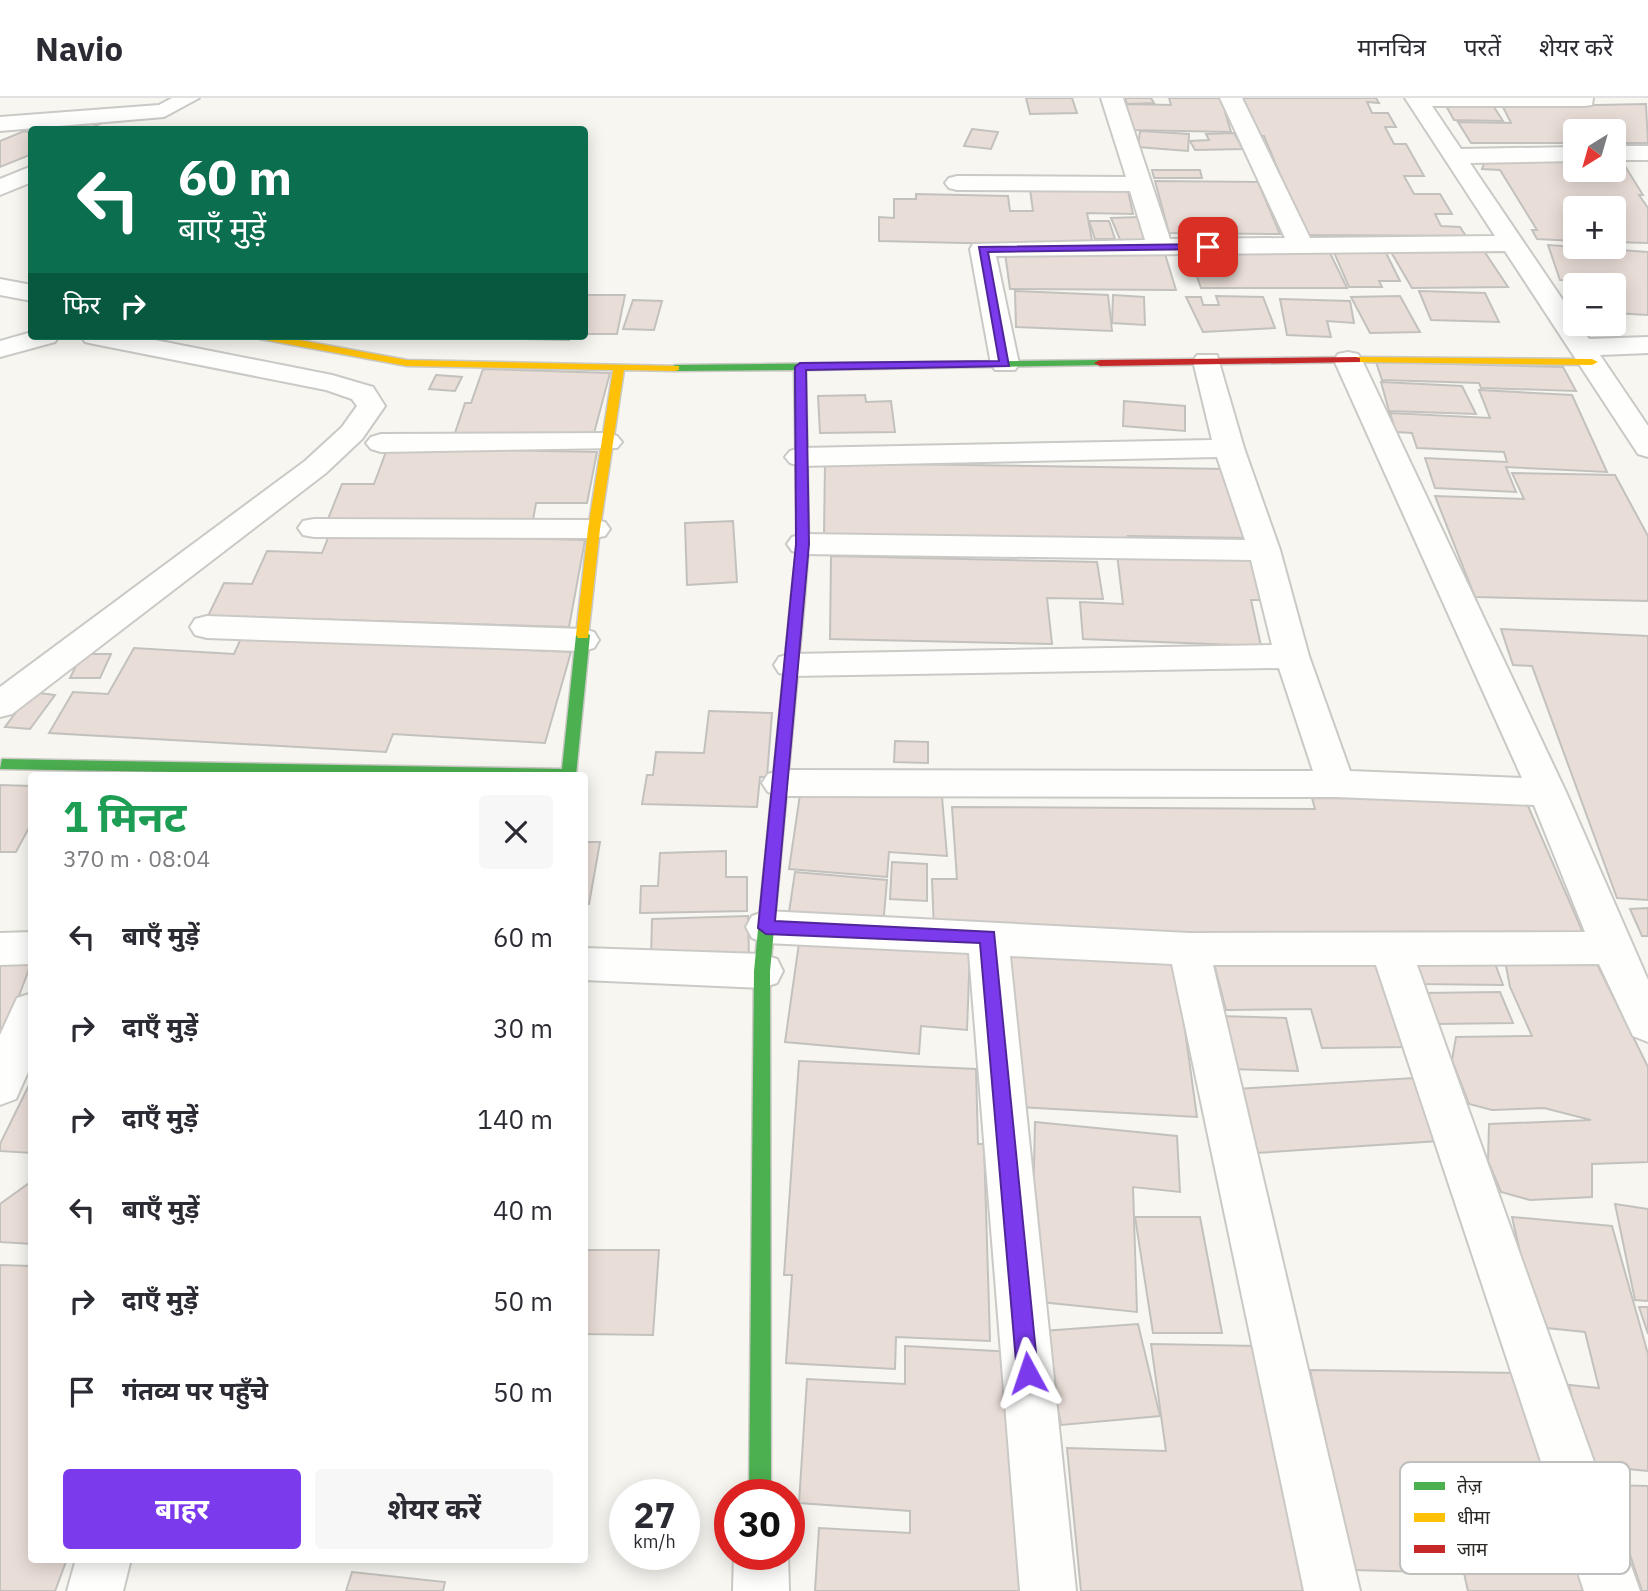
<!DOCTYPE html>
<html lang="hi">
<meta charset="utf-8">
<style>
body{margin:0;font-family:"IBM Plex Sans","Noto Sans Devanagari",sans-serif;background:#f7f7f7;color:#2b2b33;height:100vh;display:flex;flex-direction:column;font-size:26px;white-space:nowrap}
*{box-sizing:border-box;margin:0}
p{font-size:23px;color:#7c7c81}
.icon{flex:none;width:38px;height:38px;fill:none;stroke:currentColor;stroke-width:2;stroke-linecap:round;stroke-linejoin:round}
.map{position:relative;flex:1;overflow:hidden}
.side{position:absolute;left:28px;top:674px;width:560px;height:791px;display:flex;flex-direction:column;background:#fff;border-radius:7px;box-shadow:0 4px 18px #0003}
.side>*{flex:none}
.banner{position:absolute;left:28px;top:28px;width:560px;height:214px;border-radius:7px;box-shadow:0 4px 18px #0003;background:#0b6e4f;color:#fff;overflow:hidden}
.needle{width:46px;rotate:217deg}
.controls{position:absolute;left:1563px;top:21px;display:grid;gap:14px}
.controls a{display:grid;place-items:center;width:63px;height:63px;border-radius:7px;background:#fff;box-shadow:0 4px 18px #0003;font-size:35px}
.speed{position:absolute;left:609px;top:1381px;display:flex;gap:14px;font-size:35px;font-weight:700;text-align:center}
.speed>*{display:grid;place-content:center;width:91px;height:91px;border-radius:50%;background:#fff;box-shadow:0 4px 18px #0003;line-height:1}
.speed small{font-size:18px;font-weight:400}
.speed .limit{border:10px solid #d22;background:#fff;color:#111}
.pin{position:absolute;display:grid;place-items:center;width:60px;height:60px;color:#fff;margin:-30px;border-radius:14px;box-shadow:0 4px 10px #0006}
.me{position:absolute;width:77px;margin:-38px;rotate:355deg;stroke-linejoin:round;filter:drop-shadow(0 0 5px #0008)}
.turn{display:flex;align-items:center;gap:24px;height:147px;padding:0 35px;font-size:32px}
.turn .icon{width:91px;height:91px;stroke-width:2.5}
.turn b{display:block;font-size:49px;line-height:60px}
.then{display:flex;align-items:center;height:66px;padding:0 35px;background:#0003;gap:14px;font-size:26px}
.round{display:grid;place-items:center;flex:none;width:74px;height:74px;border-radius:7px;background:#f7f7f7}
.head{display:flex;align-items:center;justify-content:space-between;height:119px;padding:0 35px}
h1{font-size:42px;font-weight:700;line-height:52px;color:#1e9e55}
.button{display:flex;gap:14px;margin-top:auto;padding:14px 35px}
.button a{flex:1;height:80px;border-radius:7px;background:#7c3aed;color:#fff;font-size:28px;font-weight:700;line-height:80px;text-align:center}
.button a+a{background:#f7f7f7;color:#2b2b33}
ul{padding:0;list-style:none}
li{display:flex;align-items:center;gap:21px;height:91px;padding:0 35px}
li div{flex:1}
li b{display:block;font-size:26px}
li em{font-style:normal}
header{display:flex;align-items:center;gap:42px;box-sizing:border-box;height:98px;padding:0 35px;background:#fff;border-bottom:2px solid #e1e1e2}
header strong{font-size:33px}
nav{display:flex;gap:38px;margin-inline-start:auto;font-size:24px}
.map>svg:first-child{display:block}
.building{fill:#e9ddd7;stroke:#c3c1be;stroke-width:2}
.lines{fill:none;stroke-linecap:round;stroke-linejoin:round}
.street-casing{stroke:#cac9c6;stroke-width:4}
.fast-casing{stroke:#cac9c6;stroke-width:3}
.slow-casing{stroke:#cac9c6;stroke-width:3}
.jam-casing{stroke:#cac9c6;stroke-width:3}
.street{fill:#fefefd;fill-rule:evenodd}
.fast{fill:#4caf50;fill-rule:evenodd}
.slow{fill:#ffc107;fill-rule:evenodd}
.jam{fill:#c62828;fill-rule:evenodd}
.route{fill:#7c3aed;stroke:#51269a;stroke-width:2}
.key{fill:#fff;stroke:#bfbfbe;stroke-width:2}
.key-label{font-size:19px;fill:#2b2926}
</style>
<header>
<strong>Navio</strong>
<nav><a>मानचित्र</a><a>परतें</a><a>शेयर करें</a></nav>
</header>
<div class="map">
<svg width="1648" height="1493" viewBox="0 0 1648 1493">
<rect width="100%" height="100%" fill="#f7f6f1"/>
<g class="building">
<path d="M1026,0H1072L1077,15L1030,16Z"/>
<path d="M1125,0H1151L1154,5L1127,6Z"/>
<path d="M1169,0H1221L1231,34L1132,32L1126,6L1171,7Z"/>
<path d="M1243,0H1376L1379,5L1367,4L1372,15H1388L1396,29H1385L1394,46H1406L1424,78H1404L1414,96H1440L1452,116H1435L1441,128L1460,129L1466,138L1305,137L1264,38H1258Z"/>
<path d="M1445,6H1492L1503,23L1454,22Z"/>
<path d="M1646,6L1648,45H1614V33H1575V45H1471L1458,24L1511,25L1503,9Z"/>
<path d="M111,21L86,32H54L73,24Z"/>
<path d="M972,31L998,34L991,51L964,48Z"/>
<path d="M24,33L32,35V56L0,69V43Z"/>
<path d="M1140,33L1189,36L1188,53L1138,49Z"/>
<path d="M1234,35L1243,51L1195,52L1190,43L1209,42L1206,36Z"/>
<path d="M1614,60H1620L1643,97H1639L1648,110V145L1614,144V110H1575V143L1537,141L1532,132H1537L1500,72L1482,71L1485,63L1575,61V72H1614Z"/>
<path d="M1152,72H1200L1202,80H1154Z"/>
<path d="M1155,83L1258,84L1280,136L1169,135Z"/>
<path d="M1030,91L1128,93L1133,116L1087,115L1093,148L879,143V119L894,120V101H916V96L1008,98L1010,113H1033Z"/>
<path d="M1140,119L1150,144H1121L1111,120Z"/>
<path d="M1089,123H1109L1115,141H1095Z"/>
<path d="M1548,147L1648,154V217L1614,215V187L1560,182Z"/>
<path d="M1333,152L1385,153L1400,183H1379L1382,189H1349Z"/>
<path d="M1188,153H1329L1347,190H1201Z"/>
<path d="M1484,153L1508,189L1412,190L1391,154Z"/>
<path d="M1005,155L1165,156L1176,192L1010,191Z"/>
<path d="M1015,193L1108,197L1112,233L1016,229Z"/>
<path d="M1419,193L1485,195L1499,224L1431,222Z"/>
<path d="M584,197H625L617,236H584Z"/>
<path d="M1113,197L1144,199L1145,227L1112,225Z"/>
<path d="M1216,198L1263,199L1275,230L1203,234L1186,199H1201L1203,207H1219Z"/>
<path d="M1400,198L1420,234L1370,235L1351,199Z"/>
<path d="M1280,201L1350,203L1354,225L1327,223L1331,239L1287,237Z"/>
<path d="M633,202L662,203L654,232L623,231Z"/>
<path d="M527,238H570L569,242L526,241Z"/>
<path d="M1376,264L1563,269L1576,293L1481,290L1479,285L1382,282Z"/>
<path d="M483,271L610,275L593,339L455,335L465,305H471Z"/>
<path d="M436,277L462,279L455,293L429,291Z"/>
<path d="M1381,284L1462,288L1476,316L1389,313Z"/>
<path d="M1479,292L1572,297L1607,374L1506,369L1516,394L1435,390L1425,360L1507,364L1504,354L1417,350L1412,335L1396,334L1390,315L1490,320Z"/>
<path d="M865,297L866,304L891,303L895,334L820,335L818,298Z"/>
<path d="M1124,303L1185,308V333L1123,328Z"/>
<path d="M387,351L501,352L597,354L587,405H536L533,422L328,421L342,386H374Z"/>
<path d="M825,365L1228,371L1248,440L1128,438L1129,442L824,438Z"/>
<path d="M1512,375L1615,377L1648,438V503L1475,499L1435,398L1524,401Z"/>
<path d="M733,423L737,484L687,487L685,425Z"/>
<path d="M330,435L585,442L569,529L208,518L224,485L252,486L267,453L322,455Z"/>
<path d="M1117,456L1256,462L1265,502H1251L1261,548L1083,541L1080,504L1123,506Z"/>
<path d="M831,458L1097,464L1103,501L1047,500L1052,546L830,541Z"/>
<path d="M1501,531L1648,538V802L1617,800L1532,568L1513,567Z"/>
<path d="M242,538L571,554L545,645L393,636L386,654L49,635L73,594L108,596L134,550L234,556Z"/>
<path d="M82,556H111L100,580H70Z"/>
<path d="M31,594L55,597L30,631L5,629Z"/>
<path d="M709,613L772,615L767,679H760L757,709L642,706L647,677H653L656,654L704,655Z"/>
<path d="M895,643L928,644V665L894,664Z"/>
<path d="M0,687L32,688V724L16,754H0Z"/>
<path d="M801,690L942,699L947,758L889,754L887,779L789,771Z"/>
<path d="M1312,700L1525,701L1584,837L934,833L932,781H957L952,709L1315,711Z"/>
<path d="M584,744H600L589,806H584Z"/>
<path d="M726,753V779H747V813L640,815L641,788H658L660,755Z"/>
<path d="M892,764L927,766V803L890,801Z"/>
<path d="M795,774L887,782L883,828L788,821Z"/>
<path d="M1648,810V838H1642L1630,811Z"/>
<path d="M748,818L749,860L651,863L652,821Z"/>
<path d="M800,838L970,851L967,932L921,928L919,956L785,944Z"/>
<path d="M1002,845L1174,853L1197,1019L1019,1009Z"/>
<path d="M1377,855L1409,949L1322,950L1311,911L1226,912L1212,858Z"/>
<path d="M1413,862L1494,863L1503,887L1420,886Z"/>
<path d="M0,863H32L7,930H0Z"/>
<path d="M1505,863L1597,866L1648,969V1064L1592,1066V1099L1530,1102L1501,1094L1488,1063L1489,1026L1591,1022L1544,1010L1492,1012L1469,1006L1452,962L1456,939L1532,938L1510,889Z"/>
<path d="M1500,894L1513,925L1435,926L1423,895Z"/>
<path d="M1218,918L1286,920L1298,973L1228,971Z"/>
<path d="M799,963L976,971L978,1046H984L990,1243L896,1239L895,1271L786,1265L792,1177H784Z"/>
<path d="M1414,980L1439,1043L1256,1055L1237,991Z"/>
<path d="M32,981V1055L0,1053V1046Z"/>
<path d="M1035,1024L1177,1038L1180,1094L1133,1089L1137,1214L1031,1203Z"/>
<path d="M32,1083V1146L0,1144V1106Z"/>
<path d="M1615,1106L1648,1111V1203L1635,1202Z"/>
<path d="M1135,1119H1200L1222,1235H1153Z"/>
<path d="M1512,1119L1612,1128L1648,1256V1373L1588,1367L1569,1287L1599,1290L1585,1234L1537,1229Z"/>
<path d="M584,1152H659L653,1237L584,1236Z"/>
<path d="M0,1167L32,1168V1461H67L55,1493H0Z"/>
<path d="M1639,1209H1648V1236Z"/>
<path d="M1138,1226L1160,1318L1061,1327L1043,1233Z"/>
<path d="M1151,1246L1259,1248L1303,1493H1081L1067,1350L1166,1353Z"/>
<path d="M905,1248L1013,1254L1034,1493H815L819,1430L910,1435V1413L799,1405L807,1281L905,1286Z"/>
<path d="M1310,1272L1520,1275L1589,1493H1468L1464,1475L1353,1472Z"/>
<path d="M1607,1387L1648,1388V1493H1642Z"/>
<path d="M352,1474L445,1484L443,1493H346Z"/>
</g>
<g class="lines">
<g class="street-casing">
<g id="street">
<path d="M172,0H199L164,19L0,33V19L159,7Z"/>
<path d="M1101,0H1123L1170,141L1285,140L1220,0H1242L1310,140L1495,138L1405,0H1593L1592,7L1584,8H1432L1461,51L1575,49V63L1470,65L1575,220V226H1579L1589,241L1648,239V255L1600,257L1648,328V359L1638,356L1505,153L996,158L1019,266L1015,272H995L991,266L970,151L973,146L1145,142L1130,93L957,92L949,90L945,85L949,80L957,78L1126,79Z"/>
<rect x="1614" y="48" width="34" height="14"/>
<path d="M32,68V84L0,97V81Z"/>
<path d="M0,181L32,187V203L0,197Z"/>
<path d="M32,234V238H59L55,244L0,259V243Z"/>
<path d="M81,238H135L332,277L373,289L385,308L362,341L326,375L12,616L0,619V589L305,363L342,329L357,308L352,301L326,292L94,246L85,244Z"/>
<path d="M1348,254L1358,256L1362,262L1566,694L1648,882V944L1633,938L1599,866L1417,867L1640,1493H1584L1376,867H1213L1360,1493H1304L1172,866L1010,858L1076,1493H1020L969,855L766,845L752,840L746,829L752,818L766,813L1189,835L1585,834L1534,707L1336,699L781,698L768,694L762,685L768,676L781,672L1313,673L1279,570L791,578L779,575L774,567L779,559L791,556L1272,547L1251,462L803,456L792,453L787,446L792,439L803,436L1245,442L1217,359L800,368L790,365L785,359L790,353L800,350L1212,342L1193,263L1197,257H1217L1244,350L1280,452L1309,558L1350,673L1522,680L1334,262L1338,256Z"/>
<path d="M607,335L617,338L622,344L617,350L381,354L371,351L366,345L371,339L381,336Z"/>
<path d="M314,421L594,422L605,424L610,431L605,438L594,440L314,439L303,437L298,430L303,423Z"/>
<path d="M207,518L582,531L594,534L599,542L594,550L582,553L207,540L195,537L190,529L195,521Z"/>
<path d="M32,834V866L0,867V835Z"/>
<path d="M584,850L762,856L777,861L783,873L777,885L762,890L584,882Z"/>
<path d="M32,895V965L16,1001L0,1007V937L17,900Z"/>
<path d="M734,1456H788L789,1493H733Z"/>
<path d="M76,1461H131L123,1493H67Z"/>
</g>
</g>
<g class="fast-casing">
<g id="fast">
<path d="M1100,262L1104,263V267L806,272L809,446L805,498L798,502L791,498L797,446L794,272L675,273L669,270L675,267Z"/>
<path d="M583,533L590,537L576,677H337L0,671L2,661L562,671L576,537Z"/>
<path d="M771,774L777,776L779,780L770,873L771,1396H749L754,873L763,780L765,776Z"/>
</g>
</g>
<g class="slow-casing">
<g id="slow">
<path d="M255,238H278L407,262L679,268V272L675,273L624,272L600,431L588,540H578L576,537L588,431L613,272L407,268L260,241Z"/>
<path d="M1356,259L1592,261L1598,264L1592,267L1352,264V260Z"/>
<path d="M798,494L805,498L779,780L777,784H765L763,780L791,498Z"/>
</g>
</g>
<g class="jam-casing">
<path id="jam" d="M1356,259L1360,260V264L1100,268L1094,265L1100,262Z"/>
</g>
<use href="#street" class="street"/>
<use href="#fast" class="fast"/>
<use href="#slow" class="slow"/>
<use href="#jam" class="jam"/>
</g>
<path class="route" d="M1208,146L1211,147V151L988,154L1009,268L806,272L809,446L775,823L994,834L1038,1275L1035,1282L1028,1285L1020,1282L1017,1275L980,845L766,836L758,830L796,446L795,269L800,265L999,263L979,149Z"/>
<rect x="1400" y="1364" width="230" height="112" rx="10" class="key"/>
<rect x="1414" y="1384" width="31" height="8" fill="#4caf50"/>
<rect x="1414" y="1415" width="31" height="9" fill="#ffc107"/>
<rect x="1414" y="1447" width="31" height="8" fill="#c62828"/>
<g class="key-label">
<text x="1457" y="1395">तेज़</text>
<text x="1457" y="1426">धीमा</text>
<text x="1457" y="1458">जाम</text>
</g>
</svg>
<div class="controls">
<a><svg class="needle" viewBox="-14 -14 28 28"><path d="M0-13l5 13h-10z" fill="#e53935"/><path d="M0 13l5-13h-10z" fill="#7c7c81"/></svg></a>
<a>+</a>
<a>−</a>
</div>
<div class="speed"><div>27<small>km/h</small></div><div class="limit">30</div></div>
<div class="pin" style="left:1208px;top:149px;background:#d93025"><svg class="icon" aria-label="arrive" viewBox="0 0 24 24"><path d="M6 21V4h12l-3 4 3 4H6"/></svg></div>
<svg class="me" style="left:1028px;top:1275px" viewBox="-20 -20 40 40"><path d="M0-17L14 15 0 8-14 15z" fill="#7c3aed" stroke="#fff" stroke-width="4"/></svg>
<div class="banner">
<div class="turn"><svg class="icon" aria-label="left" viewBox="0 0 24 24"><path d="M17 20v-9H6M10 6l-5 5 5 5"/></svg><div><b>60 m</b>बाएँ मुड़ें</div></div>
<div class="then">फिर<svg class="icon" aria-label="right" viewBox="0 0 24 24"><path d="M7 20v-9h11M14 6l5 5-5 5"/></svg></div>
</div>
<section class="side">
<div class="head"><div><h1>1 मिनट</h1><p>370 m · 08:04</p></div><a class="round"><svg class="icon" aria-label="close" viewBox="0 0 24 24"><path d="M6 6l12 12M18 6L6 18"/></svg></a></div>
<ul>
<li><svg class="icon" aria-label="left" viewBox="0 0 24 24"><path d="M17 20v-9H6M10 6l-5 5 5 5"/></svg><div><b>बाएँ मुड़ें</b></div><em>60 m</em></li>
<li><svg class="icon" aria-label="right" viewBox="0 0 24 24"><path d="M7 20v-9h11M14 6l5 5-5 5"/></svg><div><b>दाएँ मुड़ें</b></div><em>30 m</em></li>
<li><svg class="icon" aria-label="right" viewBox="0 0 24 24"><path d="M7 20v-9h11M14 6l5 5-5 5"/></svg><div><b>दाएँ मुड़ें</b></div><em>140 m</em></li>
<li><svg class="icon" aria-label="left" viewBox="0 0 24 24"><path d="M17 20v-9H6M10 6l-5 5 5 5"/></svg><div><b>बाएँ मुड़ें</b></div><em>40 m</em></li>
<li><svg class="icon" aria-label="right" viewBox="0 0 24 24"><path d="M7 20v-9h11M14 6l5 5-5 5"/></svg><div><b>दाएँ मुड़ें</b></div><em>50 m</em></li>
<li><svg class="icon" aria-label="arrive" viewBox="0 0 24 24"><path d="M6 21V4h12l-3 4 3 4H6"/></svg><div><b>गंतव्य पर पहुँचे</b></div><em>50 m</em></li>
</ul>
<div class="button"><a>बाहर</a><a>शेयर करें</a></div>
</section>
</div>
